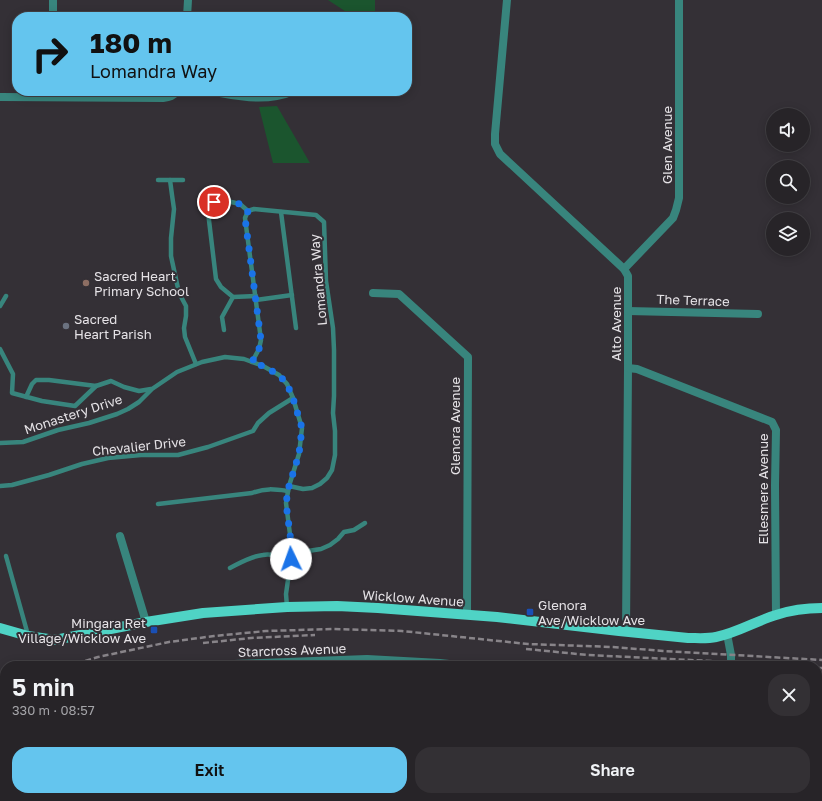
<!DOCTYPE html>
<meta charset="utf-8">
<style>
body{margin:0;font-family:"Golos Text",sans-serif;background:#333034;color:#f1f3f6;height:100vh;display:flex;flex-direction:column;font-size:15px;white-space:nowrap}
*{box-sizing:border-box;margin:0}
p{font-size:13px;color:#a4a4a8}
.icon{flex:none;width:22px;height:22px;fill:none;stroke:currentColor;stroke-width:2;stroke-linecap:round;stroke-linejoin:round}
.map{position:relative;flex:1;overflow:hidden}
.panel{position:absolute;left:0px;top:661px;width:822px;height:140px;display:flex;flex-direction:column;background:#272428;border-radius:16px 16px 0 0;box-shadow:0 2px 10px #0003,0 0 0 1px #434145}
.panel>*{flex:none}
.hud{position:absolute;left:12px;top:12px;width:400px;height:84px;border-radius:16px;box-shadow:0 2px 10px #0003,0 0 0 1px #434145;background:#64c5ee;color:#111;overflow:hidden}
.tools{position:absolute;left:766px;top:108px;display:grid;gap:8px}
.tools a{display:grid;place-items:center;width:44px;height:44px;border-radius:50%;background:#272428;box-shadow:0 2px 10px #0003,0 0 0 1px #434145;font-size:20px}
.pin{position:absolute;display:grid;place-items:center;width:34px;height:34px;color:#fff;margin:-17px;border:2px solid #fff;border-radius:50%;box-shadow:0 1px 4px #0007}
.me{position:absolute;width:44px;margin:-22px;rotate:357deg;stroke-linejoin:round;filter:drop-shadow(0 0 3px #0008)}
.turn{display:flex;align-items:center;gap:14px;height:84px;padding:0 12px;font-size:18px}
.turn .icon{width:52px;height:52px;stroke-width:2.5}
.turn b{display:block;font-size:28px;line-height:34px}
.round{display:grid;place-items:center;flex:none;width:42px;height:42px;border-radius:16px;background:#333034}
.headline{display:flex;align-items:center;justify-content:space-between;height:68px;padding:0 12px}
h1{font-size:24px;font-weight:600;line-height:30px}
.primary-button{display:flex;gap:8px;margin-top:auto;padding:8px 12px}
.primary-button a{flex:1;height:46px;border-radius:16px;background:#64c5ee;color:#111;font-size:16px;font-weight:600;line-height:46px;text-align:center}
.primary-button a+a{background:#333034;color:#f1f3f6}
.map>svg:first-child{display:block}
.green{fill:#1b552e}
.water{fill:#042632;stroke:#485e68}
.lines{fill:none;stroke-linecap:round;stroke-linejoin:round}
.lane{stroke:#38857d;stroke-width:4.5}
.street{stroke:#38857d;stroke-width:8}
.primary{stroke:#4fd3c5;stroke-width:10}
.rail{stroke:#888489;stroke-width:2.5;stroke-dasharray:6 3;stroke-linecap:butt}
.route{stroke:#1a73e8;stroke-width:7;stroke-dasharray:0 12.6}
.education-dot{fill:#8d6e63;stroke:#343036;stroke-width:1.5}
.worship-dot{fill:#6b7280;stroke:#343036;stroke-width:1.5}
.transit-dot{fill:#1a4fb4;stroke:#343036;stroke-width:1.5}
.labels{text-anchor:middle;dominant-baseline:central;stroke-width:4;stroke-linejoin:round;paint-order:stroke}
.street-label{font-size:13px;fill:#e5e2e6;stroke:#343036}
.poi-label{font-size:13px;fill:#e5e2e6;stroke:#343036;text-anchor:start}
</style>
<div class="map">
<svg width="822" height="801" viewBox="0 0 822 801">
<rect width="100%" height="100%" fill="#343036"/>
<g class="green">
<path d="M328,0H375V17H354Z"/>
<path d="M277,106L310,163H273L259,107Z"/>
<path d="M514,797L556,799V801H514Z"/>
</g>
<path class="water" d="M817,727L822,728V744L817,741Z"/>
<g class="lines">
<g class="lane">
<path d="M158,180H183"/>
<path d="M170,180L172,195L174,209L171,238V256L179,293L186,306V316L184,328L185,337L196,364"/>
<path d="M248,211L240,204L227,201L214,202L209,209L208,212L216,279L221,287L233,297L256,296"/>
<path d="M281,212L296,328"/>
<path d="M256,300L292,295"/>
<path d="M0,306L6,296"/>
<path d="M224,330L222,317L233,297"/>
<path d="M0,349L13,374L12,393L42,401L75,406L96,386"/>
<path d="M252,362L259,349L261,340L245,218L248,211L254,209L316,215L324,222L326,281L333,328L334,350V396L333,413L335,431V455L332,470L327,478L320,484L312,488L303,489L289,486"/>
<path d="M26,397L32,384L36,380H49L96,386L111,381L124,387L139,391L151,389"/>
<path d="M0,443L23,442L58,430L89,423L117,414L128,409L139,402L152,389L177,372L202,362L225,357L244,359L263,366L279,375L287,384L293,398L302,428L299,454L289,486L286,503L292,550L291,559L286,594L287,607"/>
<path d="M0,486L12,485L49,475L82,464L108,458L141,455H178L208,447L253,431L258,423L269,413L293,398"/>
<path d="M158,504L252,493C266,488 273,489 288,491"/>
<path d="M292,550L308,551L321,549L330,545L338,539L344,532L354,530L365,523"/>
<path d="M6,556L28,635"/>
<path d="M230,568C240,563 251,556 263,555C272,553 282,557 291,559"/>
<path d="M817,693L822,694"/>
<path d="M817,722L822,723"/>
<path d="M817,746L822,748"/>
</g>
<g class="street">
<path d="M507,0L495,134V144L500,154L624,269L628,276V368L626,632"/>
<path d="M53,17V0"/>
<path d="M187,17L188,0"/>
<path d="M209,91C239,96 264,103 294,91"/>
<path d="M0,97L163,98C170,97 173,96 178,91"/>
<path d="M624,269L673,218L676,210L679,198V0"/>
<path d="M373,293L399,294L468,357L467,615"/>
<path d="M628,311L758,314"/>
<path d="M628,368L637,369L772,422L776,430L775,485L776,615"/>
<path d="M120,536L146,622"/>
<path d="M727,634L731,655V666"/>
<path d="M219,666L234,664L367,659L440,663L467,666"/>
<path d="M0,737L5,722"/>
<path d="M233,801V796"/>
<path d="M367,801V796"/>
<path d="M485,801V796"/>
<path d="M624,801V796"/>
<path d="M731,801V796"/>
</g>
<path class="primary" d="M0,628L28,636L55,640L146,622L203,613L287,607L337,606L378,608L497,617L619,631L688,638C697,638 707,639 716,637C737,633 756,621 776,615C791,610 807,608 822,608"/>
<g class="rail">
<path d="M203,643L251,638L315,635"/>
<path d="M526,649L588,655L773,664L795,666"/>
<path d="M68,666L98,657L169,642L214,636L266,631L334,629L402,631L528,644L613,647L663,651L822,660"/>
<path d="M817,668H822"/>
<path d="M0,692L5,690"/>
</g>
</g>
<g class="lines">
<path class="route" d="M214,202L227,201L240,204L248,211L245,218L261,340L259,349L252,362L263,366L279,375L287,384L293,398L302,428L299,454L289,486L286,503L292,550L291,559"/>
</g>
<circle class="education-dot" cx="86" cy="283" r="4"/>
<circle class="worship-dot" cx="66" cy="326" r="4"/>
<g class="transit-dot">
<rect x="526" y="608" width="8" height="8" rx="2"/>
<rect x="150" y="626" width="8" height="8" rx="2"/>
</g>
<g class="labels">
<g class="street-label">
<text transform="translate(667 145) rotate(-90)">Glen Avenue</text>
<text transform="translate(318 280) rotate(-95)">Lomandra Way</text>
<text transform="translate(693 300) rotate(2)">The Terrace</text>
<text transform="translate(616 324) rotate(-90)">Alto Avenue</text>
<text transform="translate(73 414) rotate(-18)">Monastery Drive</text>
<text transform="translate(455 426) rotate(-90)">Glenora Avenue</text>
<text transform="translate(139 446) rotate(-6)">Chevalier Drive</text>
<text transform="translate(763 489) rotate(-90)">Ellesmere Avenue</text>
<text transform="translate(413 598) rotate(4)">Wicklow Avenue</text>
<text transform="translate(292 650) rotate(-2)">Starcross Avenue</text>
</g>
<g class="poi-label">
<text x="94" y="276">Sacred Heart<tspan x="94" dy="15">Primary School</tspan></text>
<text x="74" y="319">Sacred<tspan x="74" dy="15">Heart Parish</tspan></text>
<text x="538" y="605">Glenora<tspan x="538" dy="15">Ave/Wicklow Ave</tspan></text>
<text x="146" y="623" text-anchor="end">Mingara Ret<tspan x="146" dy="15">Village/Wicklow Ave</tspan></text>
</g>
</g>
</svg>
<div class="tools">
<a><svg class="icon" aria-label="sound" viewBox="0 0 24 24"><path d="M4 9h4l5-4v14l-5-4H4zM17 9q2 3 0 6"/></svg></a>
<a><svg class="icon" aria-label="search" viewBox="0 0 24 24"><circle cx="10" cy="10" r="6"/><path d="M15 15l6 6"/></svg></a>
<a><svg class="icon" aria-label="layers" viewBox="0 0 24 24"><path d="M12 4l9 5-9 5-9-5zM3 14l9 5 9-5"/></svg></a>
</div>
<div class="pin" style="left:214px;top:202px;background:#d93025"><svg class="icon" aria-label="arrive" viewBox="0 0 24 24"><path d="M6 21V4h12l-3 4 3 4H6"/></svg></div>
<svg class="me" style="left:291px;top:559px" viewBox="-20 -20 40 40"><circle r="19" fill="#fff"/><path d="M0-13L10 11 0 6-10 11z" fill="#1a73e8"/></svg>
<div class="hud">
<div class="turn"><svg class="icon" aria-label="right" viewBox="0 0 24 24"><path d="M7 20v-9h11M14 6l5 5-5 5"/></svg><div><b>180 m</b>Lomandra Way</div></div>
</div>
<section class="panel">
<div class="headline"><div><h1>5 min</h1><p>330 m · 08:57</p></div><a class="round"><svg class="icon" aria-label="close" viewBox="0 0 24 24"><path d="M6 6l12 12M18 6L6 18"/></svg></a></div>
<div class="primary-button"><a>Exit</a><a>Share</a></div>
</section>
</div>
